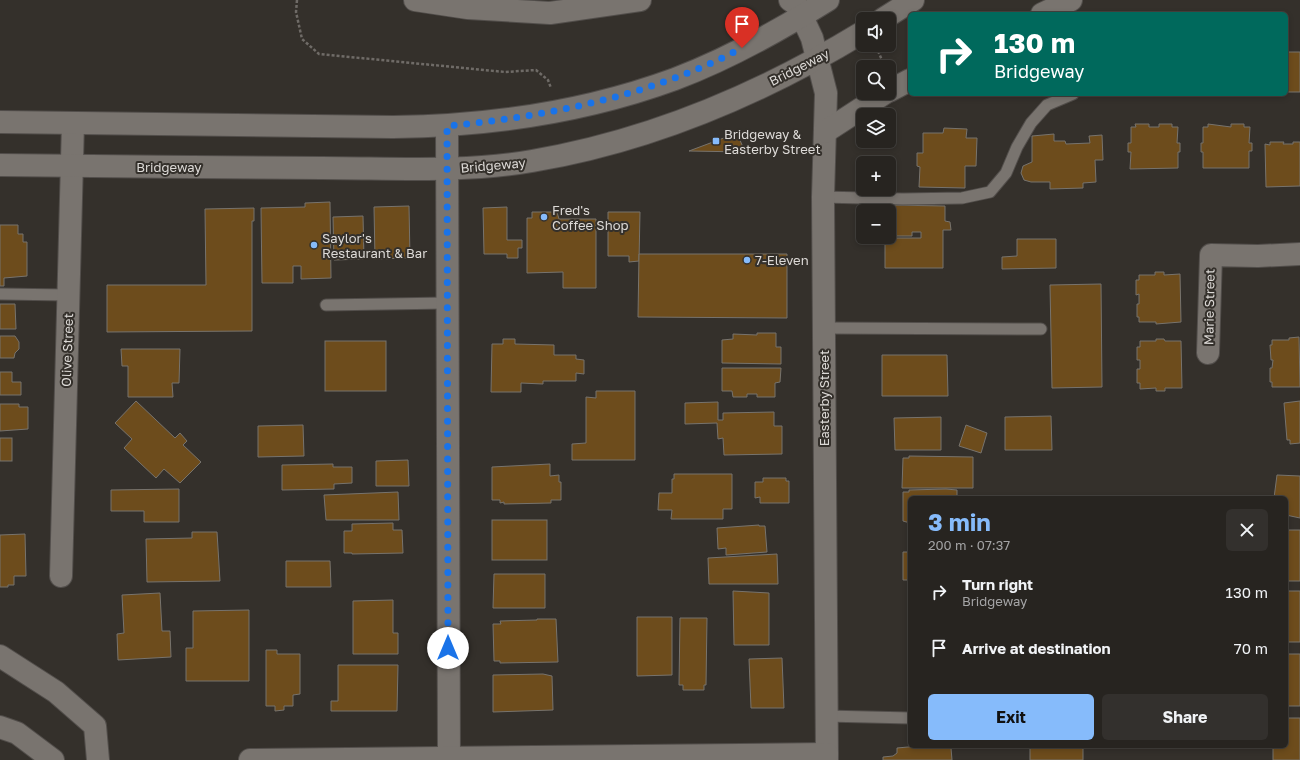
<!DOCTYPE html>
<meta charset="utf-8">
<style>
body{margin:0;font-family:"Golos Text",sans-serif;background:#33302d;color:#f1f3f6;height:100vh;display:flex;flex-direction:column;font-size:15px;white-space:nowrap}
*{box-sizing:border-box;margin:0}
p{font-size:13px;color:#a4a4a5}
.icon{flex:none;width:22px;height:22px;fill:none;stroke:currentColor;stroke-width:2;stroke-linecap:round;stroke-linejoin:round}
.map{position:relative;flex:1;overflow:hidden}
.details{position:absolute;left:908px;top:496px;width:380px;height:252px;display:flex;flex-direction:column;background:#272420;border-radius:6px;box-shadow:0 2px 6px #0003,0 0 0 1px #43413e}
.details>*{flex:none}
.guide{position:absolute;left:908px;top:12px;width:380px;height:84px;border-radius:6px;box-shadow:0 2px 6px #0003,0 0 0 1px #43413e;background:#00695c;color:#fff;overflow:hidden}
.tools{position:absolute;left:856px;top:12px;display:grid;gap:8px}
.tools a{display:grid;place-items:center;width:40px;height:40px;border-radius:6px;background:#272420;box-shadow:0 2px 6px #0003,0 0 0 1px #43413e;font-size:20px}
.pin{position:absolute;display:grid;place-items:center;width:34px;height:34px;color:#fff;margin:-41px -17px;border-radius:50% 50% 50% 0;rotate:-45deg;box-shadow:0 0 4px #0007}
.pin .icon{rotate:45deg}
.me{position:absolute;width:44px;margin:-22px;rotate:0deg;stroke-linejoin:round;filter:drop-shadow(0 0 3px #0008)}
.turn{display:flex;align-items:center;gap:14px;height:84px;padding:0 20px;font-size:18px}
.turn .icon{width:52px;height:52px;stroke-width:2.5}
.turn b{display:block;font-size:28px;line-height:34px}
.round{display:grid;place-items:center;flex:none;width:42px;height:42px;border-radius:6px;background:#33302d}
.head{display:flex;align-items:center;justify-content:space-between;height:68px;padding:0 20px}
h1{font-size:24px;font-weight:700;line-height:30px;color:#86bbfb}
.action{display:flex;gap:8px;margin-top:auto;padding:8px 20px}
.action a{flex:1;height:46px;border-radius:6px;background:#86bbfb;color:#111;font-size:16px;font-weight:700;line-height:46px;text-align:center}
.action a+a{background:#33302d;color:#f1f3f6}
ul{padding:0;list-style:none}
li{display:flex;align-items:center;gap:12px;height:56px;padding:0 20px}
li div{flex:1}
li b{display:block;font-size:15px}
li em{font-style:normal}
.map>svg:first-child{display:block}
.building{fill:#6d4c1c;stroke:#77736d}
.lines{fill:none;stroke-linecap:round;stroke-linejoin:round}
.service-casing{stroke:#524e4b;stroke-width:13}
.minor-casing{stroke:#524e4b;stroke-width:24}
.secondary-casing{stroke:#524e4b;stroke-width:24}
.path{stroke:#6f6b67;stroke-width:2.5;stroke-dasharray:3 2;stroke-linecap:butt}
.service{stroke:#79746f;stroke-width:11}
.minor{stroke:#79746f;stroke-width:22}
.secondary{stroke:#79746f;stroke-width:22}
.route{stroke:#1a73e8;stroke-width:7;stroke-dasharray:0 12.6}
.poi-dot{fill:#86bbfb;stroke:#34302b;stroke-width:1.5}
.labels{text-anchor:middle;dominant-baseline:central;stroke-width:4;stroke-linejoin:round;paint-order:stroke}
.street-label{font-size:13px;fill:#dddad7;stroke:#34302b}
.poi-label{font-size:13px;fill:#dddad7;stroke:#34302b;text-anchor:start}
</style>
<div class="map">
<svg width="1300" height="760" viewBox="0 0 1300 760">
<rect width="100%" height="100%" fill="#34302b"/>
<g class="building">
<rect x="1286" y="52" width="14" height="40"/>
<path d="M1135,124H1149V127H1159V124H1172V127H1178L1177,143H1180V152H1178V168L1130,169L1131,152H1128V143H1131V127H1136Z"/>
<path d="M1208,124L1231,127V124H1244V127H1250L1249,143H1252V151H1249V168H1203V152H1201V143H1203V127H1208Z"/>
<path d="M944,128L967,129L966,138H977L976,166H965V188L919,187L920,167L917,166V153H923V133H943Z"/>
<path d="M737,133L745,152L689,151Z"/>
<path d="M1054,134V141H1065L1066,144L1090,143L1089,136L1102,135L1103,160H1095L1096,182L1083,183V188L1050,189V182H1031L1024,180L1021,173L1023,166L1032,162V136Z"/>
<path d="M1270,142H1284L1283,144H1293V142H1300V186L1266,187L1265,144L1270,145Z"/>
<path d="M330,202L331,278L301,279V266H293V283H262L261,208L305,207V203Z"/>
<path d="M890,205L945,206V221L950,222L951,230H943V268H885V238H921V232H912V236H889V211H863L862,236V206Z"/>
<path d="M409,206L410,258L375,259L374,207Z"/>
<path d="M507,207V240H522V248H518V258H507V254H484L483,208Z"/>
<path d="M254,208V221H252V331L107,332V285H206L205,209Z"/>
<path d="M532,212H557L559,219H596V288H563V272L527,273V218H532Z"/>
<path d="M608,212H640L639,261L629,262V256H608Z"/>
<path d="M363,216L364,259L334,260L333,217Z"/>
<path d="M0,225H18V234H23V242H27V276L4,278V286H0Z"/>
<path d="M1017,239H1056V268L1002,269V257L1017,256Z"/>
<path d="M639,254H787V318L638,317Z"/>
<path d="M1155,272H1164V275L1180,274L1181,322L1156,324V322H1139V317H1137V304H1139V294L1136,295V280H1139V275H1155Z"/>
<path d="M1101,284L1102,387L1052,388L1050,285Z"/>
<path d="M0,304H15L16,329H0Z"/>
<path d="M757,333H776V347H781V364L722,363V340L733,339V334L757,335Z"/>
<path d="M0,336H15L19,342V349L15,353L14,358H0Z"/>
<path d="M1299,337L1300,387H1272V382H1270V368H1272L1273,360H1271L1270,345H1272V340H1289V338Z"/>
<path d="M503,339H515V344L554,345V355H576V359L584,360V374L576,373V381H543V384L521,383V392H491L492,344H503Z"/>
<path d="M1156,339H1164L1165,341H1181L1182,388H1165V391H1156V388L1140,389V383H1137V369H1140V360H1137V347H1140V341H1156Z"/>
<rect x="325" y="341" width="61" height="50"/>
<path d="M121,349H180L179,383H172L173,397H128V366H122Z"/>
<path d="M882,355H947L948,396H882Z"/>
<path d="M722,368H781L780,382L775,383V397H757V394H747V397H733L732,391H722Z"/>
<path d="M0,372H12V382H21V395H0Z"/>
<path d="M596,391H635V460H572V444L586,443V397L596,398Z"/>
<path d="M136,401L175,438L180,433L187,441L183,445L201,462L180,483L164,469L156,478L124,448L132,439L115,423Z"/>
<path d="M1300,401V443L1290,444V440H1287L1284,403Z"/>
<path d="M718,402V420H723V413L774,412V426H782V454L724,455L723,438L718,439L717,423L685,424V403Z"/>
<path d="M0,404H19V407H28V429L0,431Z"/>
<path d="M1051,416L1052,450H1005V417Z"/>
<path d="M941,417V450H895L894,418Z"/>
<path d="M303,425L304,456L258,457V426Z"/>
<path d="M966,425L987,433L981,453L959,446Z"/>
<rect x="0" y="438" width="12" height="23"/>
<path d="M909,456L973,457V488H902L903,458H909Z"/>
<path d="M408,460L409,486H376V461Z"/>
<path d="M333,464V467H352V483L334,484V489L282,490V465Z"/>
<path d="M550,464V476L559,475V482H561V500H551V503L504,504V502L500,503V500H492V467Z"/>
<path d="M674,474H732V509H723V519H671L672,510H658L659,493H672V479H674Z"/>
<path d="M1277,475L1300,476V518L1286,515V498H1274Z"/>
<path d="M763,478H786V481H789V503H760V497L755,498V482H763Z"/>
<path d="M179,489V522H144V511H111V490Z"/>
<path d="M946,489L957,490V498H910V523L903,521V492H909V490Z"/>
<path d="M398,492L399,520H326L324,495Z"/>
<rect x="492" y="520" width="55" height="40"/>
<path d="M393,523V530H402L403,553L352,554V553H344V531H352V524Z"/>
<path d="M759,525V526H765L767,552L726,555V548L718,549L717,528Z"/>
<rect x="1286" y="530" width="14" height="51"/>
<path d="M192,532H217L220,581L147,582L146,539L192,538Z"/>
<path d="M25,534L26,576H14V585H8V587H0V535Z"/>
<path d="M910,550V580H903V552H910Z"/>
<path d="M777,554L778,584H709L708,558Z"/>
<path d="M286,561H330L331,587H286Z"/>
<path d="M494,574H545V608H493Z"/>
<rect x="908" y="584" width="2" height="33"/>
<path d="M733,591L769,593V645H734Z"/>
<rect x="1286" y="591" width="14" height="51"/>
<path d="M160,593L162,631H170L171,657L118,660L117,634L124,633L122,595Z"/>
<path d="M393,600V633H398V654H353V601Z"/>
<path d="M249,610V681H186V648H193V611Z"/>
<path d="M637,617H672V675L637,676Z"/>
<path d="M680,618H707L706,685H704V690H683V685H679Z"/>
<path d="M537,619H556L558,662L500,663V661H494L493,624H501L500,621L537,620Z"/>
<path d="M266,650H277V654H300V694L293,695V706H284V710L275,711V706H266Z"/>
<rect x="1286" y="654" width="14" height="52"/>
<path d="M782,658L784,708H751L749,659Z"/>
<path d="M338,665H398L397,711H331V701H338Z"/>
<path d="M543,674L552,676L553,710L493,712V675Z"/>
<path d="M1286,718H1300V760H1273V746H1286Z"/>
<path d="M919,746L951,748L952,760H883V757L893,756L897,753V748Z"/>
<path d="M1030,746H1100V747L1083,748V760H1030Z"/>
</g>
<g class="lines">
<g class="service-casing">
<g id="service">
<path d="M823,197L903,199L962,198L990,192L1006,173L1017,147L1031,123L1047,105L1073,94"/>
<path d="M0,294L68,295"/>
<path d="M326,305L446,303"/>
<path d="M824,328L1041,329"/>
<path d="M826,716L910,718"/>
</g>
</g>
<g class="minor-casing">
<g id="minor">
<path d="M415,0L468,8L550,13L640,0"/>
<path d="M790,0L796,4L812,38L826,93L823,197L827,760"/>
<path d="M1042,14L1071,0"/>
<path d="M889,91L910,80"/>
<path d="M447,126L449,760"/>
<path d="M825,132L885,93"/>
<path d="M1208,353L1211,255L1258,256L1300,254"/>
<path d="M61,576L73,123"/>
<path d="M0,656L56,692L95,726L98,760"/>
<path d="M0,727L17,733L53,760"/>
<path d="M250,760L827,754"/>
</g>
</g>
<g class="secondary-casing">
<g id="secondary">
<path d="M883,19L913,0"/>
<path d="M0,122L393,127C488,126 585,112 675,79C728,59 780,30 828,0"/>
<path d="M0,165C107,167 215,167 322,168C391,168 463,173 532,161C650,141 761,94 863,32"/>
</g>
</g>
<g class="path">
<path d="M297,0L296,12L302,39L319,54L505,72L536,70L548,80L551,88"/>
<path d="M878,51L884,65"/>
</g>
<use href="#service" class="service"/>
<use href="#minor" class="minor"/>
<use href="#secondary" class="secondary"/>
</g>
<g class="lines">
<path class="route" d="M448,648L447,126C549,116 651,96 742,48"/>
</g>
<g class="poi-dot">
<rect x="712" y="137" width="8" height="8" rx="2"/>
<circle cx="544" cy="217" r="4"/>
<circle cx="314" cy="245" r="4"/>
<circle cx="747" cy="260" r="4"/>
</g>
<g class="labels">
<g class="street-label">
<text transform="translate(799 67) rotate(-27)">Bridgeway</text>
<text transform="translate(493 165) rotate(-5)">Bridgeway</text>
<text x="169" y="167">Bridgeway</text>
<text transform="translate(1209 307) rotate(-89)">Marie Street</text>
<text transform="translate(67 350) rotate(-88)">Olive Street</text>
<text transform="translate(824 398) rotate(-90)">Easterby Street</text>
</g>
<g class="poi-label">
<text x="724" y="134">Bridgeway &amp;<tspan x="724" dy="15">Easterby Street</tspan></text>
<text x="552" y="210">Fred's<tspan x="552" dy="15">Coffee Shop</tspan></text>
<text x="322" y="238">Saylor's<tspan x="322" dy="15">Restaurant &amp; Bar</tspan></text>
<text x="755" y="260">7-Eleven</text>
</g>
</g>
</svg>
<div class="tools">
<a><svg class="icon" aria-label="sound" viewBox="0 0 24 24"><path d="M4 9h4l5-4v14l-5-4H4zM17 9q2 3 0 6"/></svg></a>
<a><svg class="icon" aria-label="search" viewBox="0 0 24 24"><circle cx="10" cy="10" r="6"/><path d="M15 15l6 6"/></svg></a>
<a><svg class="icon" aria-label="layers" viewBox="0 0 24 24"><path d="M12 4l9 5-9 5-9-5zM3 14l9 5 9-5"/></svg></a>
<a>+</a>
<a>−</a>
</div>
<div class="pin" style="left:742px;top:48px;background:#d93025"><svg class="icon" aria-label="arrive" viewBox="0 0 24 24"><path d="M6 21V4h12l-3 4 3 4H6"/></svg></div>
<svg class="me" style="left:448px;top:648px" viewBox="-20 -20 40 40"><circle r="19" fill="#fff"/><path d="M0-13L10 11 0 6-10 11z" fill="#1a73e8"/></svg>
<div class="guide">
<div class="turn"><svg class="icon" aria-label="right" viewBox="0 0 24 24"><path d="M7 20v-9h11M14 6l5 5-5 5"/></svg><div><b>130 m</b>Bridgeway</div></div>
</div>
<section class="details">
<div class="head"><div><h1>3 min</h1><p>200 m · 07:37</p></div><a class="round"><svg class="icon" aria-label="close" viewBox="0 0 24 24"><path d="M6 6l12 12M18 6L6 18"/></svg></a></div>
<ul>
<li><svg class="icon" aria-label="right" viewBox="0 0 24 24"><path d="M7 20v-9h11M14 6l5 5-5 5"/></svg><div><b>Turn right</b><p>Bridgeway</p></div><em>130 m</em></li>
<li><svg class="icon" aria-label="arrive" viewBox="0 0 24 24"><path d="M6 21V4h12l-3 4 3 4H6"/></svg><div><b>Arrive at destination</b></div><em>70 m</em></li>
</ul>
<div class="action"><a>Exit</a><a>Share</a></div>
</section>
</div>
